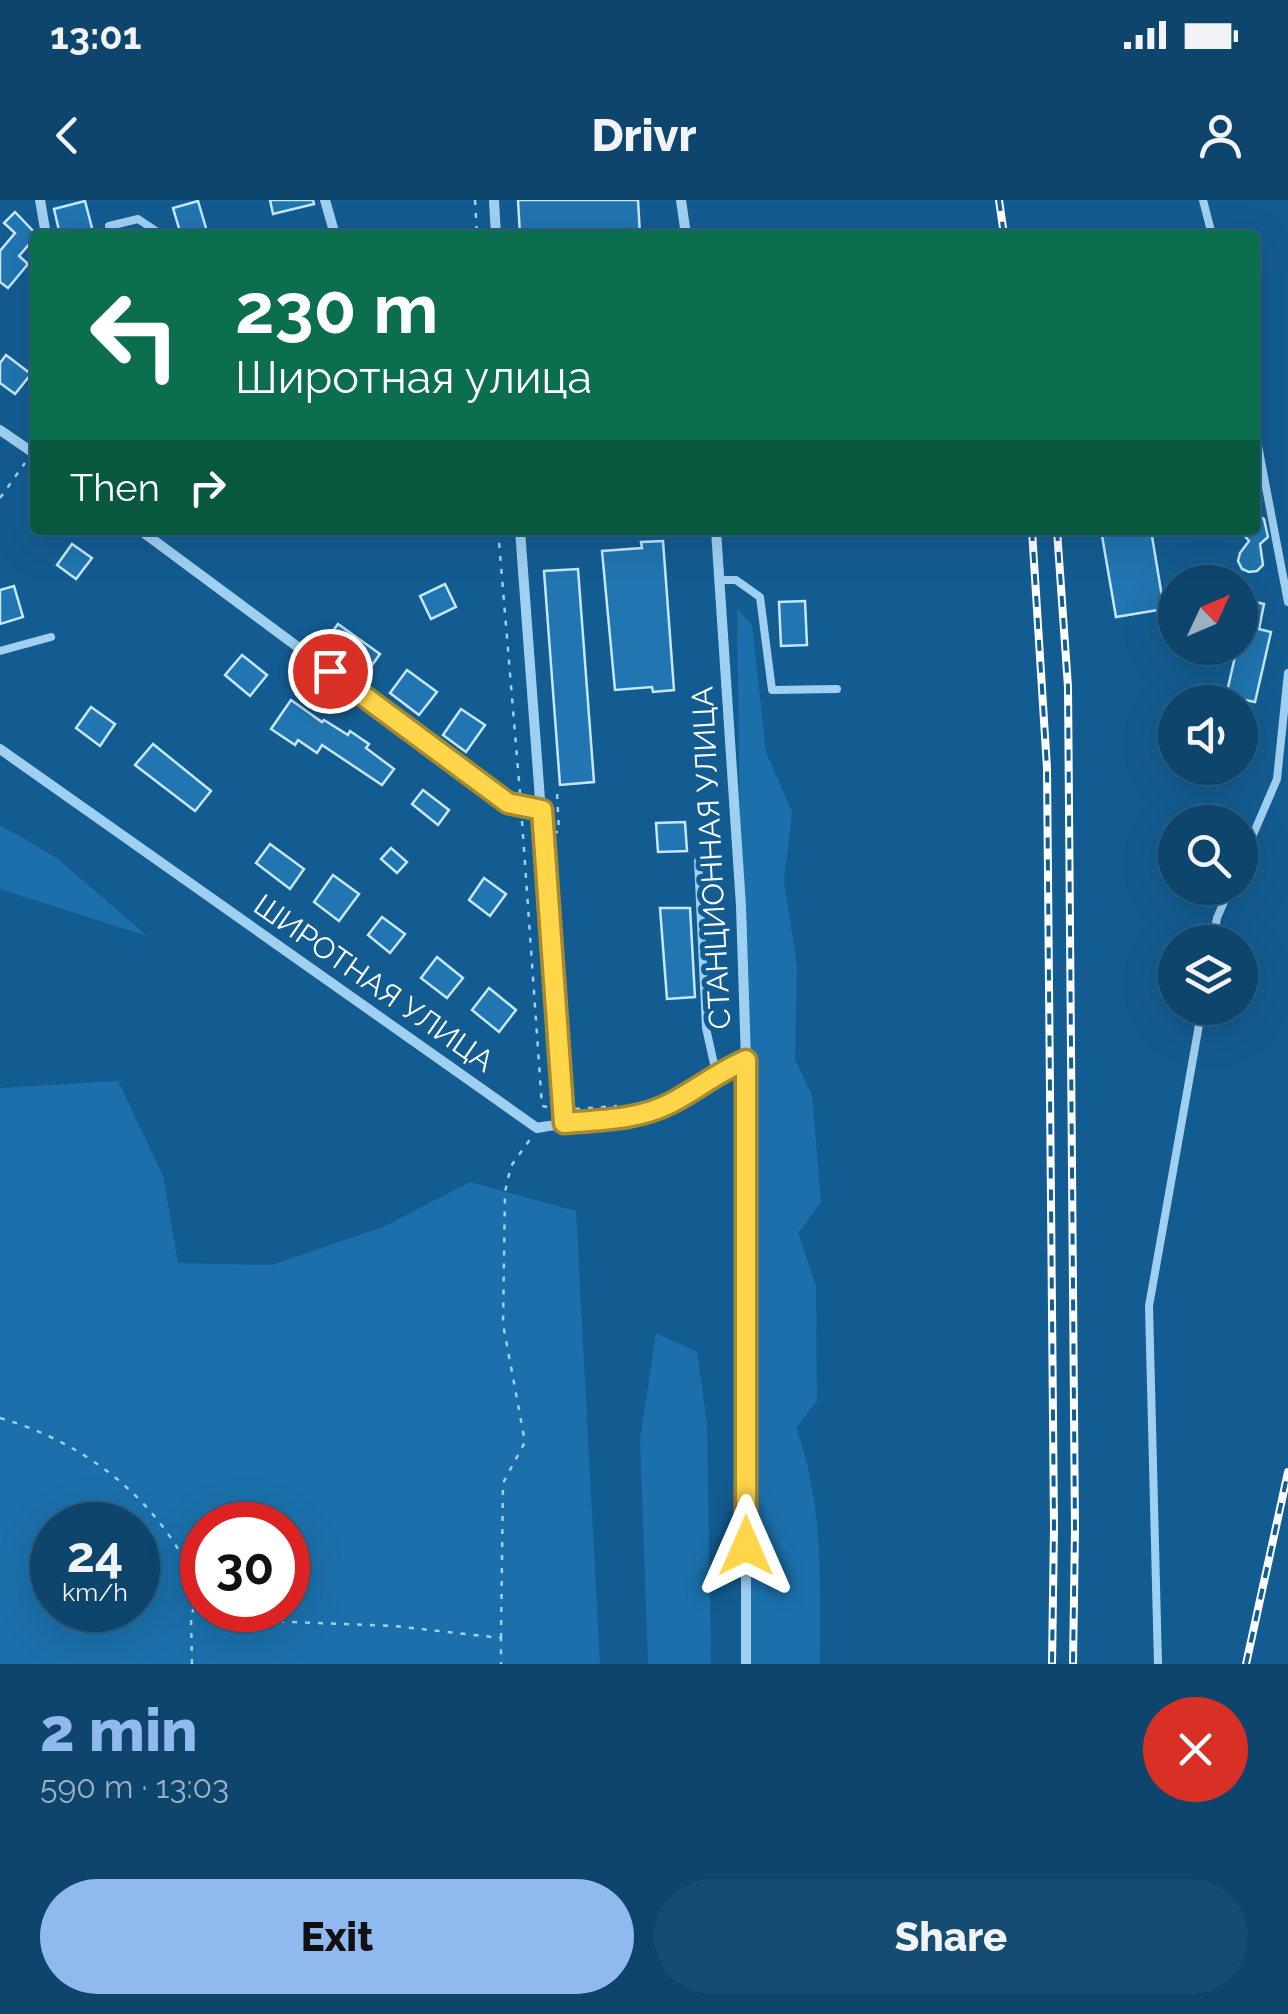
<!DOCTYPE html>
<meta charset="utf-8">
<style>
body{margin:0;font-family:Raleway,sans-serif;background:#174c72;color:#f1f3f6;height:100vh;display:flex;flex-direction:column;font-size:38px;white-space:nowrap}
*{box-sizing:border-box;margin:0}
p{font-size:32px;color:#9bb1c2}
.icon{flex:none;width:55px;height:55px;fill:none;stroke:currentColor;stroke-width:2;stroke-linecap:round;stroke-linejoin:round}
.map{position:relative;height:1464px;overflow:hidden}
.sheet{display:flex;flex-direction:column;background:#0e456d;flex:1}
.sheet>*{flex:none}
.top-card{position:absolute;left:30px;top:30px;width:1230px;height:305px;border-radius:10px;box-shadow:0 10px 40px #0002,0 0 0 2px #2e5d80;background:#0b6e4f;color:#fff;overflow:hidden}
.needle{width:65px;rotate:46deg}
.fabs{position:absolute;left:1158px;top:365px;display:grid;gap:20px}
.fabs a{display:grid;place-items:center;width:100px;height:100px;border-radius:50%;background:#0e456d;box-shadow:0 10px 40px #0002,0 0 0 2px #2e5d80;font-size:50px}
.speed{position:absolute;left:30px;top:1302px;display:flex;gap:20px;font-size:50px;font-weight:700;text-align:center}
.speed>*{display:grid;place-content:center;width:130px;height:130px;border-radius:50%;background:#0e456d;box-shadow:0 10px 40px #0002,0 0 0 2px #2e5d80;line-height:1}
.speed small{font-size:25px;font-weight:400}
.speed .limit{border:15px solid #d22;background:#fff;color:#111}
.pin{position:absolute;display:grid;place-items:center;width:85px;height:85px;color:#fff;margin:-42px;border:5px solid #fff;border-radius:50%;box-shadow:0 2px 10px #0007}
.me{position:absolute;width:110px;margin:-55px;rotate:0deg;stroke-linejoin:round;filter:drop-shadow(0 0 8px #0008)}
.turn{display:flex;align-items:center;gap:35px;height:210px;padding:0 40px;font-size:45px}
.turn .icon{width:130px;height:130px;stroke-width:2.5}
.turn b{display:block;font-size:70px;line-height:85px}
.then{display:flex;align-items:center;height:95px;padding:0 40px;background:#0003;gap:20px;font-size:38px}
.round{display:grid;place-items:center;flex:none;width:105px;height:105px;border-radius:52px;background:#174c72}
.summary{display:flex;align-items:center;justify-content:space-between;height:170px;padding:0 40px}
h1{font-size:60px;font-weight:800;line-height:75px;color:#90b9f0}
.action{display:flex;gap:20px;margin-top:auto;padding:20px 40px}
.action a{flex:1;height:115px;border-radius:60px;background:#90b9f0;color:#111;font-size:40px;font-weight:800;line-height:115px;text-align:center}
.action a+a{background:#174c72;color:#f1f3f6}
.status{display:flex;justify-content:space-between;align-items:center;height:70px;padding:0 50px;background:#0e456d;direction:ltr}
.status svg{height:28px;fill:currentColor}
header{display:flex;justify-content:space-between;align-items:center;height:130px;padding:0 40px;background:#0e456d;font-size:45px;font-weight:800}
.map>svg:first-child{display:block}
.green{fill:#1b70ab;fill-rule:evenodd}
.building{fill:#2175b0;stroke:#c6e7fd;stroke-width:2.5}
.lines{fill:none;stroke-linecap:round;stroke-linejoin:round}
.path{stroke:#9fd0f2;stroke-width:2.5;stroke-dasharray:5 8;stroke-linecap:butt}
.lane{stroke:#9fd0f2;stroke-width:8}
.street{stroke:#9fd0f2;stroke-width:10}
.rail-casing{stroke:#fff;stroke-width:8}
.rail{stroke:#135c91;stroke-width:4;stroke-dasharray:11;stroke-linecap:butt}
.route-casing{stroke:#a68a30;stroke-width:25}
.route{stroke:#ffd54a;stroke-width:18}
.labels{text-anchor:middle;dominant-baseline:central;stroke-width:10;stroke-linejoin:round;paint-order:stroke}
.street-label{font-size:30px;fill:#fff;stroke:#135c91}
</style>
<div class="status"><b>13:01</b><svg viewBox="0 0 49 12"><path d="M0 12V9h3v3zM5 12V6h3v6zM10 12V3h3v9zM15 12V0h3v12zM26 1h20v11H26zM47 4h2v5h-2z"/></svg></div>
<header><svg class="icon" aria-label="back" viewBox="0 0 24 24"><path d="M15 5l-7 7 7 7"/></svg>Drivr<svg class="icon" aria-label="person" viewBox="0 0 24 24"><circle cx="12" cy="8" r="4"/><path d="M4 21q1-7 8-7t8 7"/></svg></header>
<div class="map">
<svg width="1288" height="1464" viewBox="0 0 1288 1464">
<rect width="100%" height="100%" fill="#135c91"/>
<g class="green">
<path d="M737,409L752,425L766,552L792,612L784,681L797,766L795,860L812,895L821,1002L798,1033L816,1086L817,1201L796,1228C824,1303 820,1385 820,1464H751Z"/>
<path d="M0,625L58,659L147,736L0,689Z"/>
<path d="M118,881L163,976L178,1063L272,1065L383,1027L470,982L576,1011L600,1464H0V888ZM52,1325H138V1410H52ZM202,1325H288V1410H202Z"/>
<path d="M656,1133L697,1152L707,1224L711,1464H648L640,1240Z"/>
</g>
<g class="building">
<path d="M270,0H313L314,4L273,14Z"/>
<path d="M518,0H638L640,35H520Z"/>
<path d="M85,1L93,32L60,35L54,9Z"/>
<path d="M198,1L208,35H181L173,8Z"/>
<path d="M15,12L37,35L19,56L28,64L8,88L0,82V51L15,33L4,23Z"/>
<path d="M6,155L31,174L15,194L0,183V163Z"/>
<path d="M1255,314L1264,319L1268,337L1260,344L1263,365L1257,371L1249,372L1242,369L1238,361L1240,353L1249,341L1240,330H1255Z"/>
<path d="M1101,330H1151L1164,409L1116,417Z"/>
<path d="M663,341L674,490L653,492L652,487L615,490L602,351L642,348L641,342Z"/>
<path d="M72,344L92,358L76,379L57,365Z"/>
<path d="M578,369L594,582L560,585L544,371Z"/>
<path d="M445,384L456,407L431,419L420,396Z"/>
<path d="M14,386L23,417L0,424V390Z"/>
<path d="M1243,399L1264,404L1259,429L1271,432L1255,502L1226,496L1237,448H1240Z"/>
<path d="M805,401L807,445L781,446L779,402Z"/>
<path d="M338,424L380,454L367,472L324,443Z"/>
<path d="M242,455L267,475L250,496L225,475Z"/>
<path d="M407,470L437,492L419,515L390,493Z"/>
<path d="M291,500L322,522L324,520L348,535L350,531L369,544L366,548L394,569L382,585L322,545L317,553L298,540L295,545L271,529Z"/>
<path d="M91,507L115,524L100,546L76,528Z"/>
<path d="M461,509L485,525L466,552L443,535Z"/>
<path d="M153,544L211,591L195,611L135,565Z"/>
<path d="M423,590L449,610L438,625L412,604Z"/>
<path d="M685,622L687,651L658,652L656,623Z"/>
<path d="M270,644L304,669L290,689L256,663Z"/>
<path d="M391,648L407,662L397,673L381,659Z"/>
<path d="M333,675L359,694L339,721L314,702Z"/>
<path d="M484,678L506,694L490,716L469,700Z"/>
<path d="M660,708H690L695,797L667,799Z"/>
<path d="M382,717L405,734L390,753L368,735Z"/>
<path d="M437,757L463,778L447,798L421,778Z"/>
<path d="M489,788L516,810L499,832L472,810Z"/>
</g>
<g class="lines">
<g class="path">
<path d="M475,0L477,35"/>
<path d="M0,298L25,263"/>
<path d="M498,330L520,593"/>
<path d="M522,621L542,906L553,908"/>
<path d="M553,632H559L557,592"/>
<path d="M575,909L617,906"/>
<path d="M0,1218C66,1237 125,1275 166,1331C180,1350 191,1372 202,1392"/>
<path d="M216,1410L241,1420L394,1426L501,1438V1464"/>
<path d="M501,1438L503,1283L525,1242L503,1124L505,992L511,966L531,938"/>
<path d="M192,1464L191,1416L200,1391"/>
</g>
<g class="lane">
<path d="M1203,0L1212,35"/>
<path d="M109,26L138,19L162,35"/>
<path d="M1255,230L1288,402"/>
<path d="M720,380H736L760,397L772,490L837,489"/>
<path d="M0,451L51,437"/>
<path d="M698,661L706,828L716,873"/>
<path d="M1240,665L1277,579L1288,473"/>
<path d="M1213,742L1217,718L1230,688"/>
<path d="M1158,1464L1149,1106L1202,808"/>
</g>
<g class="street">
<path d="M40,0L46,35"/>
<path d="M325,0L335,35"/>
<path d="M494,0L496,35"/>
<path d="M681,0L686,35"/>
<path d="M0,230L35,254"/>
<path d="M140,330L508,603L542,610"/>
<path d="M520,330L564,923"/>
<path d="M716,330L741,706L746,860V1464"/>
<path d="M0,549L537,928C571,921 608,925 640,914C679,902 709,876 746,860"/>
</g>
<g class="rail-casing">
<g id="rail">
<path d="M999,0L1004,35"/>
<path d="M1032,330L1047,568L1054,1327L1052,1464"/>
<path d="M1057,330L1068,487L1075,1331L1073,1464"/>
<path d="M1246,1464L1288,1272"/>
</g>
</g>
<use href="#rail" class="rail"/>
</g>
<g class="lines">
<g class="route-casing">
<path id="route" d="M330,471L508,603L542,610L564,923C600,920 638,920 671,903C698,889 718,872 746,860V1346"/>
</g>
<use href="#route" class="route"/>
</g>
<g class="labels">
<g class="street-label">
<text transform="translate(711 658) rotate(-93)">СТАНЦИОННАЯ УЛИЦА</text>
<text transform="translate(374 783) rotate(35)">ШИРОТНАЯ УЛИЦА</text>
</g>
</g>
</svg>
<div class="fabs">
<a><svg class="needle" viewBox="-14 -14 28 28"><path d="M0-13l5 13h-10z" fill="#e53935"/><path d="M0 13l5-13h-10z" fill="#9bb1c2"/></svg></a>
<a><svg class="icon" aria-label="sound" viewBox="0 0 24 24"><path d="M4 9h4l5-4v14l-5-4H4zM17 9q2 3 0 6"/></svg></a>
<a><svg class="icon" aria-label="search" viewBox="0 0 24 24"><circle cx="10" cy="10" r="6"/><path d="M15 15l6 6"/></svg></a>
<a><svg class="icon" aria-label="layers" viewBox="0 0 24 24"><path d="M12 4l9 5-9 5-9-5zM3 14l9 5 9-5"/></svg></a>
</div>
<div class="speed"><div>24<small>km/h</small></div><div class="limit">30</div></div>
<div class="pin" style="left:330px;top:471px;background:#d93025"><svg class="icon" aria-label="arrive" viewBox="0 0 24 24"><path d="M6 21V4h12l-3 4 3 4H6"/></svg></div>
<svg class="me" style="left:746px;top:1346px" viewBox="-20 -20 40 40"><path d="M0-17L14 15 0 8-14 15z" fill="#ffd54a" stroke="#fff" stroke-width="4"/></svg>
<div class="top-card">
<div class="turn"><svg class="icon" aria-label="left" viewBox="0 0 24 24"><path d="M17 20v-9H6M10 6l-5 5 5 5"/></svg><div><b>230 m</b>Широтная улица</div></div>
<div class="then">Then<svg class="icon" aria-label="right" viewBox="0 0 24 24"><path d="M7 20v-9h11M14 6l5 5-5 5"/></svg></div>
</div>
</div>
<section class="sheet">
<div class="summary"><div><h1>2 min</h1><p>590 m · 13:03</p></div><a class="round" style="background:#d93025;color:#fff"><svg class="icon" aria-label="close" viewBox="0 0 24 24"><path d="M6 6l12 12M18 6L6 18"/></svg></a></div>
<div class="action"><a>Exit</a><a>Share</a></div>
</section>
